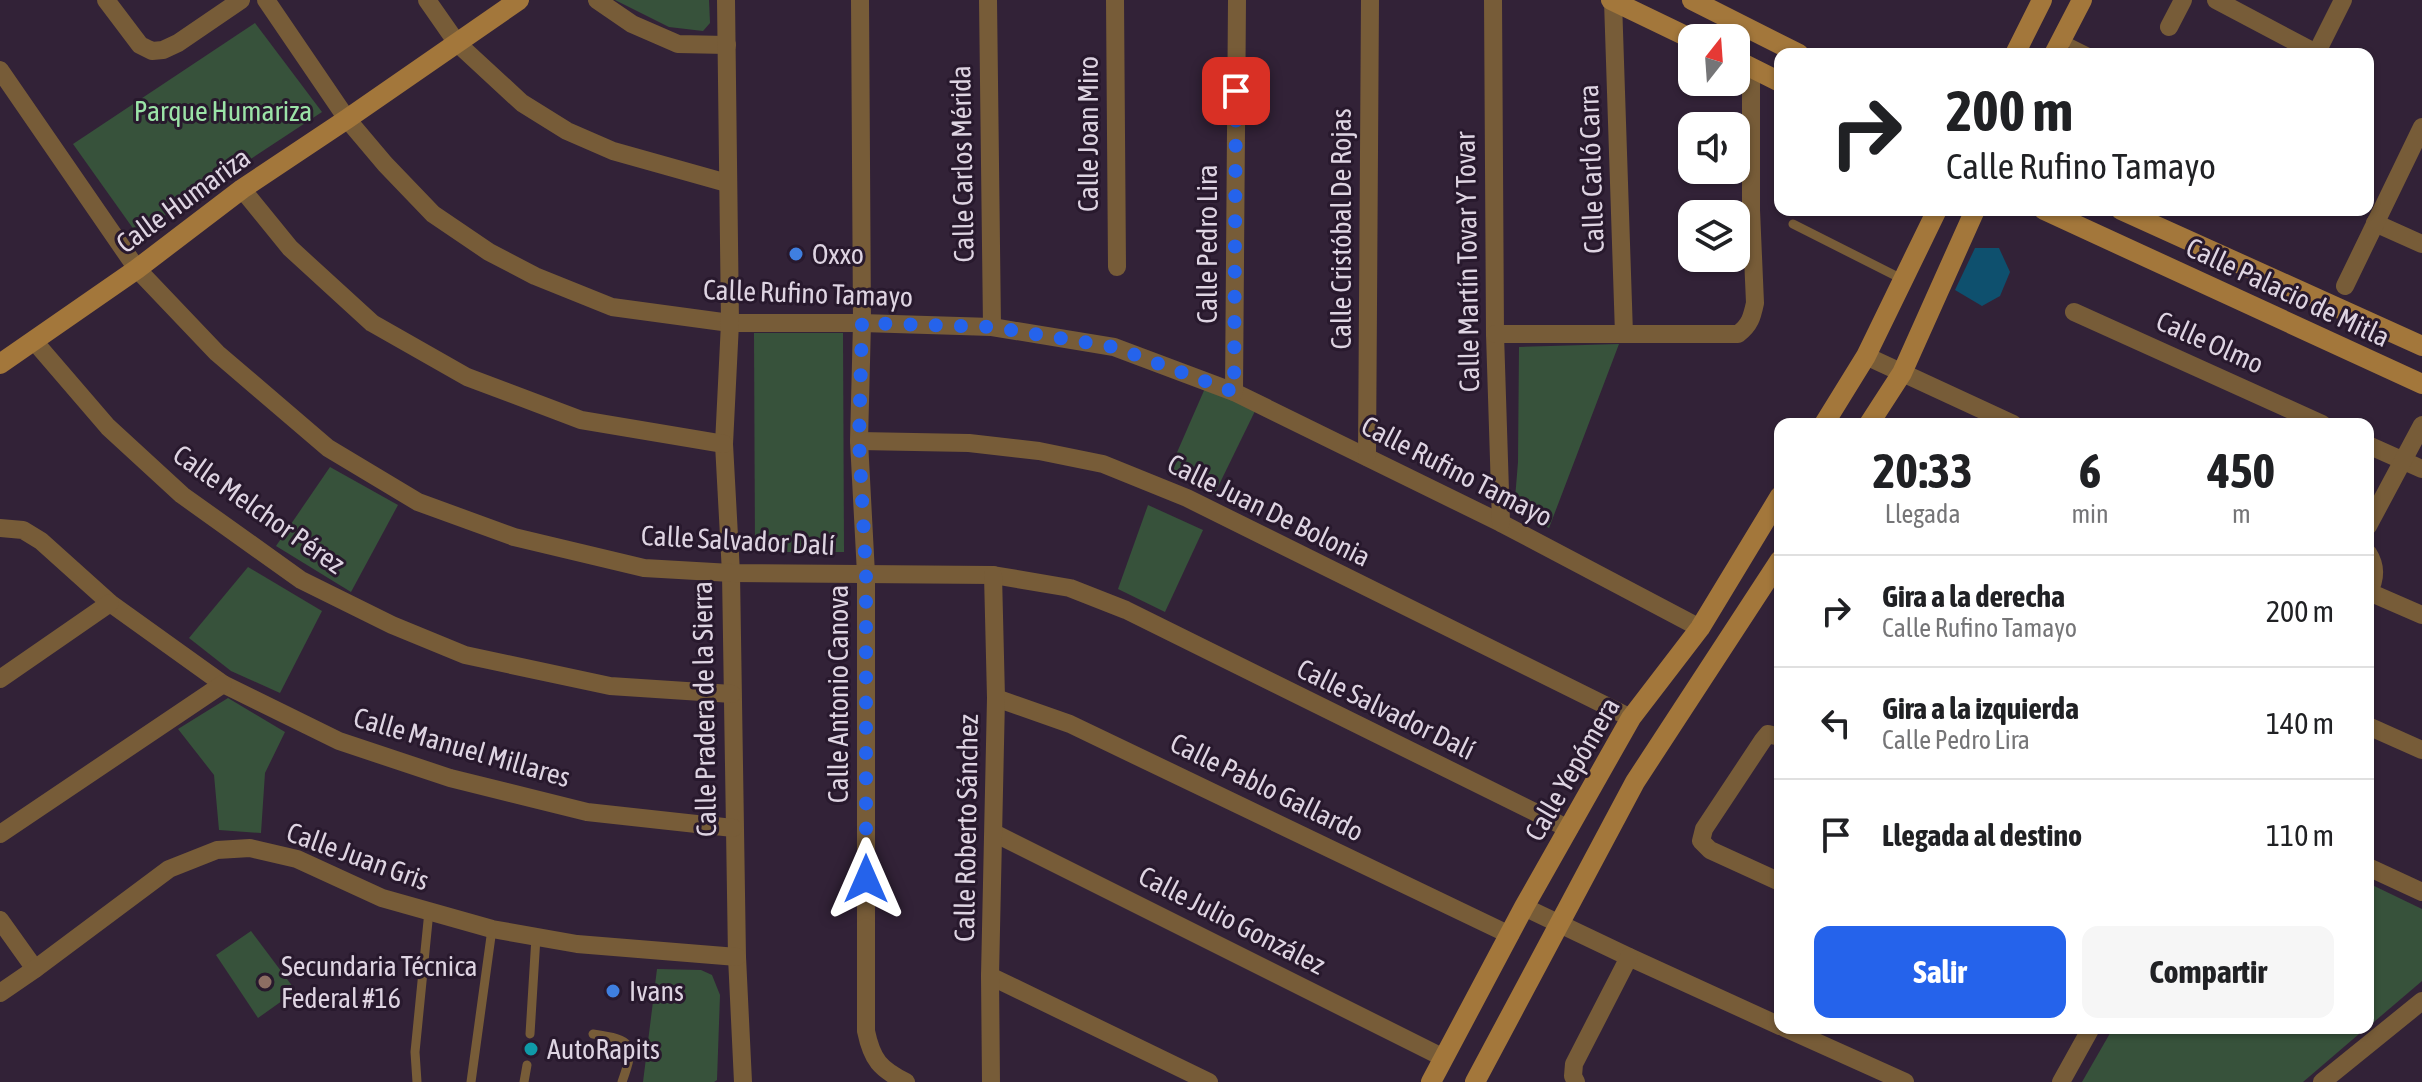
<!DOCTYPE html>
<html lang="es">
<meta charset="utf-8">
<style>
body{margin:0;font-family:"Asap Condensed",sans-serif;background:#f6f6f6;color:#202124;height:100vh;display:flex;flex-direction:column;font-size:30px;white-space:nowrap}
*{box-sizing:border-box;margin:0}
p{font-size:26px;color:#757577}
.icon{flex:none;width:44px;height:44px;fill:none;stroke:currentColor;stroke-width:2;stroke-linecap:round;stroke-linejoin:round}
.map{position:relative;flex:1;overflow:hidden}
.panel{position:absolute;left:1774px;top:418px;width:600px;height:616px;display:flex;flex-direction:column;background:#fff;border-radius:16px;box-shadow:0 2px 6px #0004}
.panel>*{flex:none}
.top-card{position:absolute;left:1774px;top:48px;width:600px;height:168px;border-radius:16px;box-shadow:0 2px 6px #0004;background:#fff;color:#202124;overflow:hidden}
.needle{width:52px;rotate:17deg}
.controls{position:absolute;left:1678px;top:24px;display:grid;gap:16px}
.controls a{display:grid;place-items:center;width:72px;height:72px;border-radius:16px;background:#fff;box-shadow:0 2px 6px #0004;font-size:40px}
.pin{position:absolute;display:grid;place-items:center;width:68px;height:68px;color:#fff;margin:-34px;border-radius:16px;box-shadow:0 4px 12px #0006}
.me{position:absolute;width:88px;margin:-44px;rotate:0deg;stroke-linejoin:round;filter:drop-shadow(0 0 6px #0008)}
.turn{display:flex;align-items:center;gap:28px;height:168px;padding:0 40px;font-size:36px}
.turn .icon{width:104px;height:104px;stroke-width:2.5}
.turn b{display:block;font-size:56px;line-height:68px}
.eta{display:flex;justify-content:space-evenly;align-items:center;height:136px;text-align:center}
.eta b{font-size:48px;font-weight:700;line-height:56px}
.cta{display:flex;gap:16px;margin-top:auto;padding:16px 40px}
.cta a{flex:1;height:92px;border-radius:16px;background:#2563eb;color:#fff;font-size:32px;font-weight:700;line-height:92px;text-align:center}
.cta a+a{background:#f6f6f6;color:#202124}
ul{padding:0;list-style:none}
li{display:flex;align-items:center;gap:24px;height:112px;padding:0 40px;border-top:2px solid #e0e0e0}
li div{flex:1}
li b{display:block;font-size:30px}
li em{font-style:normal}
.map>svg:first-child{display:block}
.green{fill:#37523b}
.water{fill:#0e506e}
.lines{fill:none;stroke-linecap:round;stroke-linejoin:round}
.lane{stroke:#775c38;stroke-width:9}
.street{stroke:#775c38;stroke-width:18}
.secondary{stroke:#a3773b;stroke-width:20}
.route{stroke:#2563eb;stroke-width:14;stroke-dasharray:0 25.2}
.shop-dot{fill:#3f7fe0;stroke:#28192d;stroke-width:3}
.education-dot{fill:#8d6e63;stroke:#28192d;stroke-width:3}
.culture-dot{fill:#0f9aa8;stroke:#28192d;stroke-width:3}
.labels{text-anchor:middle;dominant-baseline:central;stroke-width:6;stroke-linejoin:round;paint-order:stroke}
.park-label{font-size:28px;fill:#9be3a7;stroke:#28192d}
.street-label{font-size:28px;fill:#ded4e2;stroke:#28192d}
.poi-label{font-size:28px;fill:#ded4e2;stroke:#28192d;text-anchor:start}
</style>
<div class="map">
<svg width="2422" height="1082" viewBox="0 0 2422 1082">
<rect width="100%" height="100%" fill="#322237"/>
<g class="green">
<path d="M615,0H709L710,23L703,31L669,27Z"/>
<path d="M255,23L322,112L137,234L73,144Z"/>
<path d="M754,333H843L844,552H755Z"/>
<path d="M1619,344L1549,528L1514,511L1518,462L1519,347Z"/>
<path d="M1206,386L1256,409L1214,495L1168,473Z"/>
<path d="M330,467L398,505L351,592L276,546Z"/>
<path d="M1148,505L1203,530L1165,612L1118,589Z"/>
<path d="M248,567L322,611L280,693L231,671L189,638Z"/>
<path d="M228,698L285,732L265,773L261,833L219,830L214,775L178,729Z"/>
<path d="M2368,883L2422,909V981L2368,1027Z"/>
<path d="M251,931L296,991L258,1018L216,955Z"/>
<path d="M657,969L701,970L712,975L720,995L717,1080L714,1082H643Z"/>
<path d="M2113,1028H2366L2303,1082H2082Z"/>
</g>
<path class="water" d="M1975,248H1999L2010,272L2000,296L1982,306L1955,290Z"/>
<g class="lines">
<g class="lane">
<path d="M2062,39L2092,54"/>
<path d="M1793,224L1902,279"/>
<path d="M530,1034L536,937"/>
<path d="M593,1034C633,1040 636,1043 622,1082"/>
<path d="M417,1082L415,1052L429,911"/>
<path d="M471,1082L492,929"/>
<path d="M524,1082L527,1065"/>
</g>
<g class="street">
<path d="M106,0L140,45L152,51L163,50L178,43L241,0"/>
<path d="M266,0L347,119L385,164L433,214L489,252L535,276L612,307L730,323H862L992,327L1114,347L1234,392L1501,523L1700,628"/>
<path d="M427,0L457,43L522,103L567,131L613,151L727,183"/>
<path d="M597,0L632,24L678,44L727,45"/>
<path d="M726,0L730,323L724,444L731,573L737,957L743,1082"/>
<path d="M860,0L862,323L859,441L866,574V1031C872,1060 880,1069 906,1082"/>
<path d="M988,0L992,327"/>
<path d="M1115,0L1117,267"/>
<path d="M1493,0L1495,334L1501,523"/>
<path d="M2216,0L2316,53"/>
<path d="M1613,1L1624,334"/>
<path d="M2169,27L2183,0"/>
<path d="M2316,54L2343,0"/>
<path d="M0,70L137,269L217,353L328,448L418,502L514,537L644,568L731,573L993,575L1070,588L1126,610L1569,829"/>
<path d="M242,189L290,248L372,323L467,377L581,420L724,444"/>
<path d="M2375,223L2422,244"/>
<path d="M2345,286L2422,127"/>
<path d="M2074,312L2322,424"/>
<path d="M1495,334H1738C1750,325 1752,317 1755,303L1751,210V68"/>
<path d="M34,341L108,427L182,495L301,580L392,625L465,655L610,686L732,694"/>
<path d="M1866,356L2013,424"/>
<path d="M1234,392L1237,0"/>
<path d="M859,441L969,443L1039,451L1103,464L1187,498L1631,718"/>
<path d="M2368,445L2422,469"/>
<path d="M1367,457L1370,0"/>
<path d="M2368,526L2422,425"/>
<path d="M0,528L23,530L41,541L110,603L223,684L339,741L450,778L587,812L733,828"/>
<path d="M2368,553C2377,567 2376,579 2368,593"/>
<path d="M2369,592L2422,615"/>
<path d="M0,679L110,603"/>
<path d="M996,698L1070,724L1510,935"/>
<path d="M2368,726L2422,750"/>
<path d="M1780,737L1768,734L1763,740L1704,829L1701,841L1710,850L1780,882"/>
<path d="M994,833L1444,1058"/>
<path d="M0,834L223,684"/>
<path d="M2368,867L2422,892"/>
<path d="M1524,907L1629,957L1780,1026"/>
<path d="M0,920L35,969"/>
<path d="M990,976L1209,1082"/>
<path d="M0,993L35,969L169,869L217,850L250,848L297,859L382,898L492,929L577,944L737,957"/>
<path d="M1785,1028L1905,1082"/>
<path d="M991,1082L990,976L996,698L993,575"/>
<path d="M1576,1082L1573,1076L1574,1064L1629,957"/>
<path d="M2061,1082L2091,1028"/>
<path d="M2322,1082L2422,1001"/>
</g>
<g class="secondary">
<path d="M1611,0L1692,39"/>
<path d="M1692,0L1799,54"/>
<path d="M2015,54L2042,0"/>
<path d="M2054,54L2082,0"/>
<path d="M1736,60L1780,82"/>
<path d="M2044,210L2422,384"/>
<path d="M2121,210L2422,346"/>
<path d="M0,364L137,269L242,189L347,119L519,0"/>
<path d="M1824,424L1866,356L1937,210"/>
<path d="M1869,424L1902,373L1975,210"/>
<path d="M1431,1082L1524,907L1631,718L1700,628L1780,496"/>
<path d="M1475,1082L1635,782L1780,560"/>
</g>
</g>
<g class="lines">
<path class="route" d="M866,879V574L859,441L862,323L992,327L1114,347L1234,392L1236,91"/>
</g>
<g class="shop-dot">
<circle cx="796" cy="254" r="8"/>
<circle cx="613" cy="991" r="8"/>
</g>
<circle class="education-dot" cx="265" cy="982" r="8"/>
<circle class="culture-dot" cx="531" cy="1049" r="8"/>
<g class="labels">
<g class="park-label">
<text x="223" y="111">Parque Humariza</text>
</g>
<g class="street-label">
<text transform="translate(1088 134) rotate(-90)">Calle Joan Miro</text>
<text transform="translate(962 164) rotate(-91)">Calle Carlos Mérida</text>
<text transform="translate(1591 169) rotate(-92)">Calle Carló Carra</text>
<text transform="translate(183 200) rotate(-36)">Calle Humariza</text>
<text transform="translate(1341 229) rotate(-90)">Calle Cristóbal De Rojas</text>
<text transform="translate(1207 244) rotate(-90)">Calle Pedro Lira</text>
<text transform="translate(1467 262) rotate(-91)">Calle Martín Tovar Y Tovar</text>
<text transform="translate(2288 292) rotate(25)">Calle Palacio de Mitla</text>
<text transform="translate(808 293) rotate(2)">Calle Rufino Tamayo</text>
<text transform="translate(2210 342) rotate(24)">Calle Olmo</text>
<text transform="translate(1457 471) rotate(27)">Calle Rufino Tamayo</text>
<text transform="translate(259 509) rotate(35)">Calle Melchor Pérez</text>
<text transform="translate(1269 510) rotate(26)">Calle Juan De Bolonia</text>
<text transform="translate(738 540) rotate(3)">Calle Salvador Dalí</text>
<text transform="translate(838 694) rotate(-90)">Calle Antonio Canova</text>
<text transform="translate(704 709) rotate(-91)">Calle Pradera de la Sierra</text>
<text transform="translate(1386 709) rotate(26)">Calle Salvador Dalí</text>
<text transform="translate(462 747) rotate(16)">Calle Manuel Millares</text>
<text transform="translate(1572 769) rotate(-60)">Calle Yepómera</text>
<text transform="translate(1267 787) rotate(26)">Calle Pablo Gallardo</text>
<text transform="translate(966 828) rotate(-89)">Calle Roberto Sánchez</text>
<text transform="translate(358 856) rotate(20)">Calle Juan Gris</text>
<text transform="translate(1232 920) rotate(27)">Calle Julio González</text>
</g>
<g class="poi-label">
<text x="812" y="254">Oxxo</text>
<text x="281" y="966">Secundaria Técnica<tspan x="281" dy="32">Federal #16</tspan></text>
<text x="629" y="991">Ivans</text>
<text x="547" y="1049">AutoRapits</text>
</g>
</g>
</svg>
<div class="controls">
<a><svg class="needle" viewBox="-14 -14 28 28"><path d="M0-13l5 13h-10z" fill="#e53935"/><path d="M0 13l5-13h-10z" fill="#757577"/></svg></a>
<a><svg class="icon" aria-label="sound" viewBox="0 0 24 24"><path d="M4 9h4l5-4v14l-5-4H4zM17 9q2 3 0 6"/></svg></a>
<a><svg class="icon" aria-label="layers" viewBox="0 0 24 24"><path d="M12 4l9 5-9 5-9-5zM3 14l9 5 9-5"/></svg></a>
</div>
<div class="pin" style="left:1236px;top:91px;background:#d93025"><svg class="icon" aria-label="arrive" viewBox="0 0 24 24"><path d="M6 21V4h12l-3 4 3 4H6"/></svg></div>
<svg class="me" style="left:866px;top:879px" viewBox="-20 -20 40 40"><path d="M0-17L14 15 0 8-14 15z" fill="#2563eb" stroke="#fff" stroke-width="4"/></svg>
<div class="top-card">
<div class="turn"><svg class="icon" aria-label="right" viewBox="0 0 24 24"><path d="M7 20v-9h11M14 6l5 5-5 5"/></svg><div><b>200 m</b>Calle Rufino Tamayo</div></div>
</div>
<section class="panel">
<div class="eta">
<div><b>20:33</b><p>Llegada</p></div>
<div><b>6</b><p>min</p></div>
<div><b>450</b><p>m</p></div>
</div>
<ul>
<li><svg class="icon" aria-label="right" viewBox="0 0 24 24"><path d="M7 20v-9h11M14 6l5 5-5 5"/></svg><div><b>Gira a la derecha</b><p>Calle Rufino Tamayo</p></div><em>200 m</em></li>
<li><svg class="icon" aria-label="left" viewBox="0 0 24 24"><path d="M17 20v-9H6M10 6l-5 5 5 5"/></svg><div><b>Gira a la izquierda</b><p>Calle Pedro Lira</p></div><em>140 m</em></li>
<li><svg class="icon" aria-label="arrive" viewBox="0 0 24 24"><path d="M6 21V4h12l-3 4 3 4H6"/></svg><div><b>Llegada al destino</b></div><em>110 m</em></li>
</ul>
<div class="cta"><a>Salir</a><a>Compartir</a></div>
</section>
</div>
